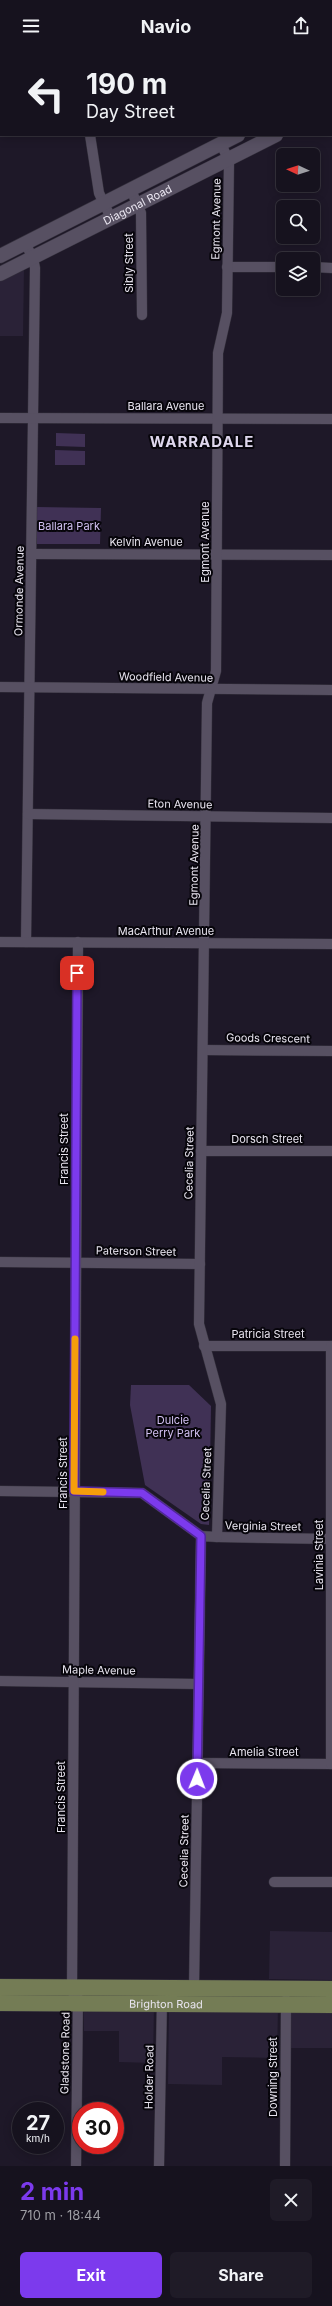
<!DOCTYPE html>
<meta charset="utf-8">
<style>
body{margin:0;font-family:Inter,sans-serif;background:#1f1b27;color:#f1f3f6;height:100vh;display:flex;flex-direction:column;font-size:15px;white-space:nowrap}
*{box-sizing:border-box;margin:0}
p{font-size:13px;color:#9e9ea4}
.icon{flex:none;width:22px;height:22px;fill:none;stroke:currentColor;stroke-width:2;stroke-linecap:round;stroke-linejoin:round}
.map{position:relative;height:2114px;overflow:hidden}
.panel{display:flex;flex-direction:column;background:#16121e;flex:1}
.panel>*{flex:none}
.guide{position:absolute;left:0px;top:0px;width:332px;height:84px;box-shadow:0 2px 10px #0003,0 0 0 1px #35323c;background:#16121e;color:#f1f3f6;overflow:hidden}
.needle{width:26px;rotate:274deg}
.fabs{position:absolute;left:276px;top:96px;display:grid;gap:8px}
.fabs a{display:grid;place-items:center;width:44px;height:44px;border-radius:6px;background:#16121e;box-shadow:0 2px 10px #0003,0 0 0 1px #35323c;font-size:20px}
.speed{position:absolute;left:12px;top:2050px;display:flex;gap:8px;font-size:20px;font-weight:700;text-align:center}
.speed>*{display:grid;place-content:center;width:52px;height:52px;border-radius:50%;background:#16121e;box-shadow:0 2px 10px #0003,0 0 0 1px #35323c;line-height:1}
.speed small{font-size:10px;font-weight:400}
.speed .limit{border:6px solid #d22;background:#fff;color:#111}
.pin{position:absolute;display:grid;place-items:center;width:34px;height:34px;color:#fff;margin:-17px;border-radius:8px;box-shadow:0 2px 6px #0006}
.me{position:absolute;width:44px;margin:-22px;rotate:1deg;stroke-linejoin:round;filter:drop-shadow(0 0 3px #0008)}
.turn{display:flex;align-items:center;gap:14px;height:84px;padding:0 20px;font-size:18px}
.turn .icon{width:52px;height:52px;stroke-width:2.5}
.turn b{display:block;font-size:28px;line-height:34px}
.round{display:grid;place-items:center;flex:none;width:42px;height:42px;border-radius:6px;background:#1f1b27}
.headline{display:flex;align-items:center;justify-content:space-between;height:68px;padding:0 20px}
h1{font-size:24px;font-weight:700;line-height:30px;color:#7c3aed}
.action{display:flex;gap:8px;margin-top:auto;padding:8px 20px}
.action a{flex:1;height:46px;border-radius:6px;background:#7c3aed;color:#fff;font-size:16px;font-weight:700;line-height:46px;text-align:center}
.action a+a{background:#1f1b27;color:#f1f3f6}
header{display:flex;justify-content:space-between;align-items:center;height:52px;padding:0 20px;background:#16121e;font-size:18px;font-weight:700}
.map>svg:first-child{display:block}
.built{fill:#2a2237}
.green{fill:#403155}
.lines{fill:none;stroke-linecap:round;stroke-linejoin:round}
.street-casing{stroke:#35313d;stroke-width:11}
.secondary-casing{stroke:#35313d;stroke-width:15}
.primary-casing{stroke:#35313d;stroke-width:17}
.street{stroke:#575062;stroke-width:10}
.secondary{stroke:#575062;stroke-width:14}
.primary{stroke:#747c55;stroke-width:16}
.route-casing{stroke:#51269a;stroke-width:10}
.route{stroke:#7c3aed;stroke-width:7}
.slow{stroke:#f59e0b;stroke-width:7}
.labels{text-anchor:middle;dominant-baseline:central;stroke-width:4;stroke-linejoin:round;paint-order:stroke}
.street-label{font-size:11px;fill:#e9e5f0;stroke:#07050b}
.park-label{font-size:11px;fill:#d3c1f3;stroke:#07050b}
.district-label{font-size:15px;font-weight:bold;letter-spacing:1px;fill:#dfd7ed;stroke:#07050b}
</style>
<header><svg class="icon" aria-label="menu" viewBox="0 0 24 24"><path d="M4 6h16M4 12h16M4 18h16"/></svg>Navio<svg class="icon" aria-label="share" viewBox="0 0 24 24"><path d="M12 15V3M7 8l5-5 5 5M5 13v7h14v-7"/></svg></header>
<div class="map">
<svg width="332" height="2114" viewBox="0 0 332 2114">
<rect width="100%" height="100%" fill="#1e1828"/>
<g class="built">
<path d="M24,215L23,284H0V227Z"/>
<path d="M270,1879L332,1880V1928L269,1927Z"/>
<path d="M84,1954L154,1955L153,2011L119,2010V1979H84Z"/>
<path d="M169,1955L278,1956L277,2006L222,2005V2033L168,2032Z"/>
<path d="M290,1956L332,1957V1996H290Z"/>
</g>
<g class="green">
<path d="M56,381L85,382V395L56,394Z"/>
<path d="M55,398L85,399V413H55Z"/>
<path d="M37,455L101,456L100,492H37Z"/>
<path d="M131,1333H189L211,1354L209,1473L201,1472L145,1433L130,1353Z"/>
</g>
<g class="lines">
<g class="street-casing">
<g id="street">
<path d="M86,0V1"/>
<path d="M168,1V0"/>
<path d="M231,1V0"/>
<path d="M90,83L99,141L111,166"/>
<path d="M131,138L141,161L142,263"/>
<path d="M25,191L33,206L35,216L26,890"/>
<path d="M227,215H283"/>
<path d="M313,215L332,216"/>
<path d="M0,366L332,367"/>
<path d="M31,502L332,503"/>
<path d="M0,635L332,638"/>
<path d="M28,762L332,766"/>
<path d="M0,890L332,892"/>
<path d="M203,998L332,999"/>
<path d="M201,1099H332"/>
<path d="M0,1210L200,1212"/>
<path d="M204,1294H332"/>
<path d="M0,1439L142,1441L201,1484"/>
<path d="M217,1485L332,1487"/>
<path d="M0,1629L198,1632"/>
<path d="M197,1711L332,1712"/>
<path d="M331,1712V1294"/>
<path d="M274,1830H332"/>
<path d="M194,1936L201,1484L217,1485L221,1352L199,1272L207,651L216,619L218,301L227,261L229,109L221,92"/>
<path d="M72,1940L78,890"/>
<path d="M76,2114L78,1946"/>
<path d="M159,2114L162,1946"/>
<path d="M285,2114L286,1948"/>
</g>
</g>
<g class="secondary-casing">
<g id="secondary">
<path d="M331,37H332"/>
<path d="M331,56L332,55"/>
<path d="M0,204L238,83"/>
<path id="s1" d="M0,222L276,83"/>
</g>
</g>
<g class="primary-casing">
<g id="primary">
<path d="M0,1935L332,1937"/>
<path id="s2" d="M0,1951L332,1953"/>
</g>
</g>
<use href="#street" class="street"/>
<use href="#secondary" class="secondary"/>
<use href="#primary" class="primary"/>
</g>
<g class="lines">
<g class="route-casing">
<path id="route" d="M77,921L74,1439L142,1441L201,1484L197,1727"/>
</g>
<use href="#route" class="route"/>
<path class="slow" d="M75,1287L74,1439L103,1440"/>
</g>
<g class="labels">
<g class="street-label">
<text stroke="none"><textPath href="#s1" startOffset="154">Diagonal Road</textPath></text>
<text transform="translate(216 167) rotate(-89)">Egmont Avenue</text>
<text transform="translate(129 211) rotate(-90)">Sibly Street</text>
<text x="166" y="354">Ballara Avenue</text>
<text x="146" y="490">Kelvin Avenue</text>
<text transform="translate(205 490) rotate(-90)">Egmont Avenue</text>
<text transform="translate(19 539) rotate(-89)">Ormonde Avenue</text>
<text transform="translate(166 625) rotate(1)">Woodfield Avenue</text>
<text transform="translate(180 752) rotate(1)">Eton Avenue</text>
<text transform="translate(194 813) rotate(-89)">Egmont Avenue</text>
<text x="166" y="879">MacArthur Avenue</text>
<text transform="translate(268 986) rotate(1)">Goods Crescent</text>
<text x="267" y="1087">Dorsch Street</text>
<text transform="translate(64 1097) rotate(-90)">Francis Street</text>
<text transform="translate(189 1111) rotate(-89)">Cecelia Street</text>
<text transform="translate(136 1199) rotate(1)">Paterson Street</text>
<text x="268" y="1282">Patricia Street</text>
<text transform="translate(63 1421) rotate(-90)">Francis Street</text>
<text transform="translate(206 1432) rotate(-88)">Cecelia Street</text>
<text transform="translate(263 1474) rotate(1)">Verginia Street</text>
<text transform="translate(319 1503) rotate(-90)">Lavinia Street</text>
<text transform="translate(99 1618) rotate(1)">Maple Avenue</text>
<text x="264" y="1700">Amelia Street</text>
<text transform="translate(61 1745) rotate(-90)">Francis Street</text>
<text transform="translate(184 1799) rotate(-89)">Cecelia Street</text>
<text stroke="none"><textPath href="#s2" startOffset="166">Brighton Road</textPath></text>
<text transform="translate(65 2001) rotate(-89)">Gladstone Road</text>
<text transform="translate(149 2025) rotate(-89)">Holder Road</text>
<text transform="translate(273 2025) rotate(-90)">Downing Street</text>
</g>
<g class="park-label">
<text x="69" y="474">Ballara Park</text>
<text x="173" y="1368">Dulcie<tspan x="173" dy="13">Perry Park</tspan></text>
</g>
<g class="district-label">
<text x="202" y="389">WARRADALE</text>
</g>
</g>
</svg>
<div class="fabs">
<a><svg class="needle" viewBox="-14 -14 28 28"><path d="M0-13l5 13h-10z" fill="#e53935"/><path d="M0 13l5-13h-10z" fill="#9e9ea4"/></svg></a>
<a><svg class="icon" aria-label="search" viewBox="0 0 24 24"><circle cx="10" cy="10" r="6"/><path d="M15 15l6 6"/></svg></a>
<a><svg class="icon" aria-label="layers" viewBox="0 0 24 24"><path d="M12 4l9 5-9 5-9-5zM3 14l9 5 9-5"/></svg></a>
</div>
<div class="speed"><div>27<small>km/h</small></div><div class="limit">30</div></div>
<div class="pin" style="left:77px;top:921px;background:#d93025"><svg class="icon" aria-label="arrive" viewBox="0 0 24 24"><path d="M6 21V4h12l-3 4 3 4H6"/></svg></div>
<svg class="me" style="left:197px;top:1727px" viewBox="-20 -20 40 40"><circle r="17" fill="#7c3aed" stroke="#fff" stroke-width="3"/><path d="M0-11L8 9 0 5-8 9z" fill="#fff"/></svg>
<div class="guide">
<div class="turn"><svg class="icon" aria-label="left" viewBox="0 0 24 24"><path d="M17 20v-9H6M10 6l-5 5 5 5"/></svg><div><b>190 m</b>Day Street</div></div>
</div>
</div>
<section class="panel">
<div class="headline"><div><h1>2 min</h1><p>710 m · 18:44</p></div><a class="round"><svg class="icon" aria-label="close" viewBox="0 0 24 24"><path d="M6 6l12 12M18 6L6 18"/></svg></a></div>
<div class="action"><a>Exit</a><a>Share</a></div>
</section>
